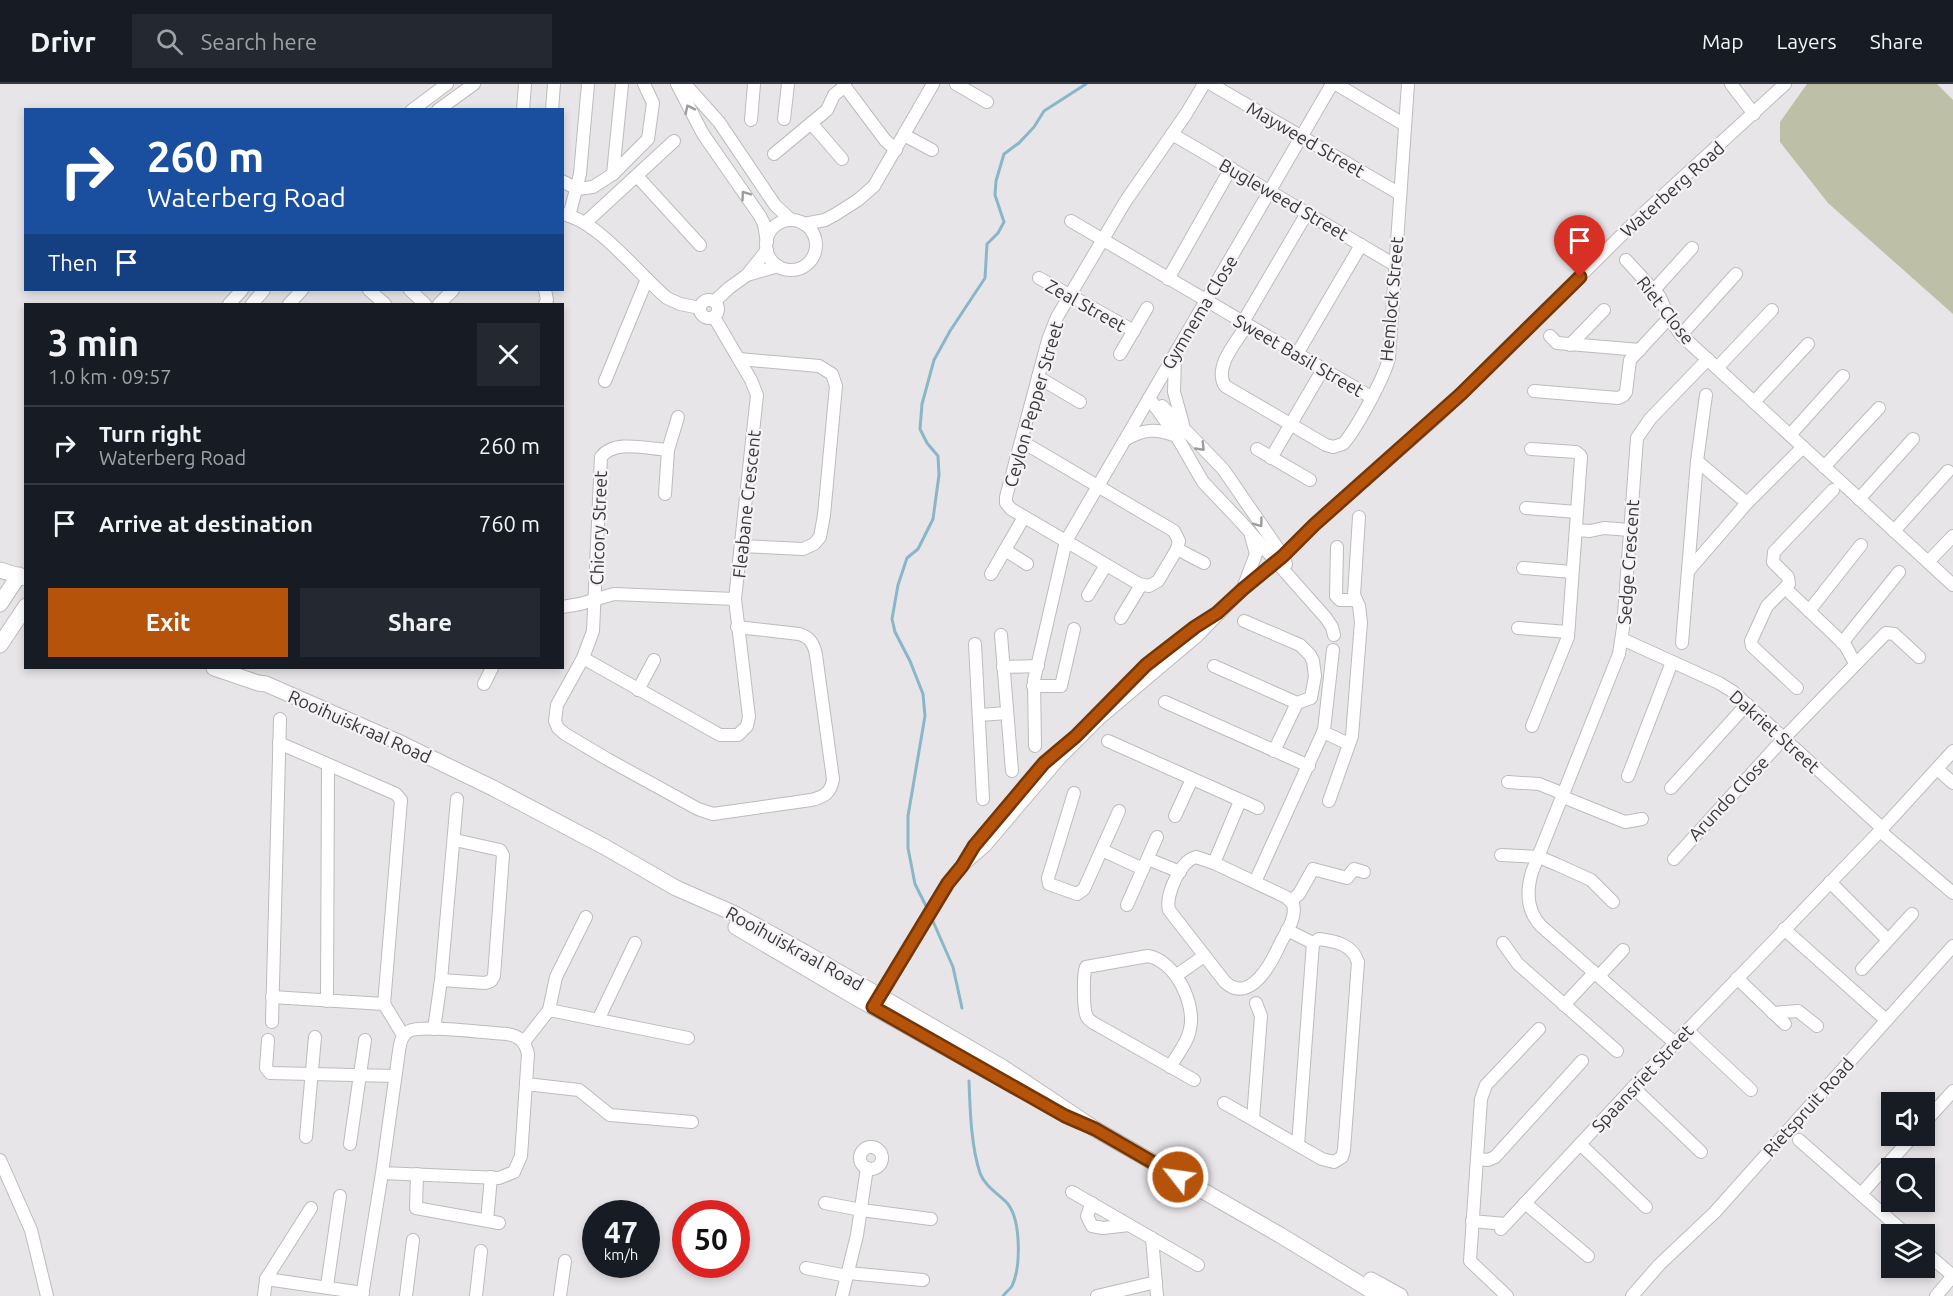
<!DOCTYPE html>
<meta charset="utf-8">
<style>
body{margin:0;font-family:Ubuntu,sans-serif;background:#242831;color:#f1f3f6;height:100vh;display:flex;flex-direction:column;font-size:22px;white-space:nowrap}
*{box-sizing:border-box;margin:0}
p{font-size:20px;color:#9ea1a6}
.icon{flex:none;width:33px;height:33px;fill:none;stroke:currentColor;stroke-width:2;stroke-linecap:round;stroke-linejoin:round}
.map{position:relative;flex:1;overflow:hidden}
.side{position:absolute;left:24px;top:219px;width:540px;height:366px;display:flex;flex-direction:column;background:#171b24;border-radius:0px;box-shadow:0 3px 9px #0003}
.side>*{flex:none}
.hud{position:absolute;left:24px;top:24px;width:540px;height:183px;border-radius:0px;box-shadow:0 3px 9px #0003;background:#1a4fa0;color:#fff;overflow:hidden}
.tools{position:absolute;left:1881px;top:1008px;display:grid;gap:12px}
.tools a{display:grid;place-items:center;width:54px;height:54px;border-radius:0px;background:#171b24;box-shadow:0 3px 9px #0003;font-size:30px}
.speed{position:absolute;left:582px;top:1116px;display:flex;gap:12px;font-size:30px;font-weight:700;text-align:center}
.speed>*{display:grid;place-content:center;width:78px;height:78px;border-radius:50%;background:#171b24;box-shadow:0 3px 9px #0003;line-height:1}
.speed small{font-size:15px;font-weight:400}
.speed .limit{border:9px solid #d22;background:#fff;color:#111}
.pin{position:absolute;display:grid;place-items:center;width:51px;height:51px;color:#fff;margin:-62px -26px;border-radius:50% 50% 50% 0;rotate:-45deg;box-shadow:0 0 6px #0007}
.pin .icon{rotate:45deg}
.me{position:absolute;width:66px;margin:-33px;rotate:300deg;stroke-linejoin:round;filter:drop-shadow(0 0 4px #0008)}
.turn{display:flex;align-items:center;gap:21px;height:126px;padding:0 24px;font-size:27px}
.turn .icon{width:78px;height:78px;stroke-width:2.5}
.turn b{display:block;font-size:42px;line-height:51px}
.then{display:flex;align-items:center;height:57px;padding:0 24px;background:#0003;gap:12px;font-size:22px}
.round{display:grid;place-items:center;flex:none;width:63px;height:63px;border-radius:0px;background:#242831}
.summary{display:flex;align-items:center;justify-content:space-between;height:102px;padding:0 24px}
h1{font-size:36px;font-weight:700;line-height:45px}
.cta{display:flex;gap:12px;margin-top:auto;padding:12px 24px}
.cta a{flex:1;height:69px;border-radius:0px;background:#b45309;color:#fff;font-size:24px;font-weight:700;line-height:69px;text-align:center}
.cta a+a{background:#242831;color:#f1f3f6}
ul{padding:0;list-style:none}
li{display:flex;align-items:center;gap:18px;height:78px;padding:0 24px;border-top:2px solid #363941}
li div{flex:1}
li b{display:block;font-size:22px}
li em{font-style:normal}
header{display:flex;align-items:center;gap:36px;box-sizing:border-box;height:84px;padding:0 30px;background:#171b24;border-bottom:2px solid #363941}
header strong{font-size:28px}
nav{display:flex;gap:33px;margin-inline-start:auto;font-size:21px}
.search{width:420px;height:54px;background:#242831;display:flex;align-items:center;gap:15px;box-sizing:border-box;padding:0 21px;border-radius:0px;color:#9ea1a6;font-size:22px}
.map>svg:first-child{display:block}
.green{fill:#bdbfa6}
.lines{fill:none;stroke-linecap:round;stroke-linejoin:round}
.stream{stroke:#89b7c7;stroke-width:3}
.minor-casing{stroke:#bdbbbe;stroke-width:14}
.major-casing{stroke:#bdbbbe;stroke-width:17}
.minor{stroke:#fff;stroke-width:12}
.major{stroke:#fff;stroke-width:15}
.oneway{stroke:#9c9c9c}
.route-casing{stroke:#753606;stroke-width:15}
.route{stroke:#b45309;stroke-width:10}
.labels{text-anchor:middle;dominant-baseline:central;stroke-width:4.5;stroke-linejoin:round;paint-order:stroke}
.street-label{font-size:18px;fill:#393839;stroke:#f5f3f6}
</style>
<header>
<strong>Drivr</strong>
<div class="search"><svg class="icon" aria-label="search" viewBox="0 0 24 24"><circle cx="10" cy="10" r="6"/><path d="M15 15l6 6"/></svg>Search here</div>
<nav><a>Map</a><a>Layers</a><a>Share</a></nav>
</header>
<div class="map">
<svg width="1953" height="1212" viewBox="0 0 1953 1212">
<rect width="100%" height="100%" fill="#e7e5e8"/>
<path class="green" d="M1807,0H1937L1953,16V230L1828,119L1780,58V38Z"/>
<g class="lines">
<g class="stream">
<path d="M928,826L915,800L908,764V732L925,632L923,610L910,577L895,548L892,535L898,501L907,474L918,465L933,435L939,391L938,372L927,359L920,345L922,320L934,276L950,247L985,194L987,160L998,149L1004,138L995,111L996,97L1004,70L1019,59L1034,43L1044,27L1086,0"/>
<path d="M932,835L953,883L962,924"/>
<path d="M969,997C970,1025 971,1062 980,1089C985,1103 999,1110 1008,1120C1021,1137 1021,1183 1012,1202C1010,1205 1005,1209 1003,1212"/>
</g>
<g class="minor-casing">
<g id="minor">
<path d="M677,0L703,50L760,132L764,140L767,158"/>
<path d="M685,0L719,38L775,121L791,136"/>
<path d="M843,0L885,56L896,66"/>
<path d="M956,0L987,18"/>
<path d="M1211,0L1400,110"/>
<path d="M1336,0L1405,41"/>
<path d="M1731,0L1754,30"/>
<path d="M412,26L447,0"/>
<path d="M438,26L474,0"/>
<path d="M523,26L525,0"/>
<path d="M552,26L554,0"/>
<path d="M784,35L788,0"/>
<path d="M751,36L754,0"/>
<path d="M811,39L842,75"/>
<path d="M1172,50L1395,181"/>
<path d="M904,51L932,66"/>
<path d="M774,70L827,26L834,11L845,2"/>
<path d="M613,90L622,0"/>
<path d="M637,92L700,161"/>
<path d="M562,97L577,105L593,103L613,90L648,55L653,19L644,0"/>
<path d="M562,130C598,136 639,191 667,214L680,220L700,224"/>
<path d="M569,132L580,90L588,0"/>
<circle cx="791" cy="161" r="25"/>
<path d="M1071,137L1371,313"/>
<path d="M585,139L674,57"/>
<path d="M804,140L825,136L836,130L858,116L874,102L933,0"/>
<path d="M1626,176L1660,213L1669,234L1681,251L1953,501"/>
<path d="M747,191L778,182"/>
<path d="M1039,194L1134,247"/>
<path d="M1168,195L1231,84"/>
<path d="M369,206L385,220"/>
<path d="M410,206L425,220"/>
<path d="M1654,206L1692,164"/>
<circle cx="709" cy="225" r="9"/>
<path d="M715,217L729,204L747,191L767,166"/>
<path d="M229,220L242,206"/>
<path d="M252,220L264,206"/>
<path d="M289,220L302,206"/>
<path d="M439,220L453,206"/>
<path d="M545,220L547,216L545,206"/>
<path d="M1243,238L1307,129"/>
<path d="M1247,241C1237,257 1213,283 1225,302L1326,361L1333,363L1343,360C1356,346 1385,292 1389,274L1408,0"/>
<path d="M1681,251L1736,190"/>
<path d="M1550,252L1557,259L1640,266"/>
<path d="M1570,261L1604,226"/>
<path d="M1120,270L1147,224"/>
<path d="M1297,270L1361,161"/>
<path d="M1175,272L1174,308L1183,340"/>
<path d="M739,275L819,282L832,290L836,302L824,431L820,453L814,460L803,465L741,462"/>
<path d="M1717,284L1772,226"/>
<path d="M1038,293L1080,318"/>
<path d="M605,297L647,195"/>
<path d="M1534,307L1618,314L1623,312L1626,308L1630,276L1669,234"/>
<path d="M1149,314L1177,353L1203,398L1241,438L1326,534L1332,543L1334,551"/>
<path d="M1754,318L1808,260"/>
<path d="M1162,322L1223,385L1283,472L1286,480"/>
<path d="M1790,351L1843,292"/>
<path d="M1125,356C1143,345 1156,344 1176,352"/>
<path d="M1021,357L1174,447L1179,457L1177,465L1158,497L1149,502L1139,500L1011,425L1006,419V413L1048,256L1057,233L1125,118L1186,30L1204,0"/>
<path d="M1257,365L1310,396"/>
<path d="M1531,365L1576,368L1580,371L1581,373L1568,553L1532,642"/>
<path d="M668,366C648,365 614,355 601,373L593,547L583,574L557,621L555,637L558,644L565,650L607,675L698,725L713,730L811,716C824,713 831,709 833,695L816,571C814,560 810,553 799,550L737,543"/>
<path d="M1271,374L1323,285"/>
<path d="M1697,377L1747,419"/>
<path d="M1824,383L1879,324"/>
<path d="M665,410L668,366L678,333"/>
<path d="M1859,415L1913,355"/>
<path d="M1526,424L1577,428"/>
<path d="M1576,446L1590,447L1604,444L1630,446"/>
<path d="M1894,447L1948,387"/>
<path d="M1337,463L1336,512L1340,516H1356"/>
<path d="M1177,465L1204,479"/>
<path d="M1005,466L1027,480"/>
<path d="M1928,478L1953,452"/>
<path d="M1523,484L1572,488"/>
<path d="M1689,486L1747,419L1803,363"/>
<path d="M991,490L1024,433"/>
<path d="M1243,504L1256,470L1251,452"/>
<path d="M1785,504L1845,561L1855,579"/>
<path d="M1088,511L1106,481"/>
<path d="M562,523L580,520L614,510L735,515"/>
<path d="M1809,527L1861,461"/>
<path d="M1121,534L1141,501"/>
<path d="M1518,544L1568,548"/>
<path d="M1001,551L1012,687"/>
<path d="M1622,555L1719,599L1732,607L1882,744"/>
<path d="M1682,559L1697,377L1706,311"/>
<path d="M1842,559L1899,488"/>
<path d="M975,560L983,715"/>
<path d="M583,574L720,651H738L747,642L749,633L735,515L757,311L751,296L714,233"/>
<path d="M1214,582L1297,619L1311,614L1315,592L1313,577L1310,571L1300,561L1244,537"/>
<path d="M1003,583L1038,582"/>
<path d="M484,600L492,584"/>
<path d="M1033,602H1061L1074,545"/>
<path d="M1124,603L1152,576L1206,536"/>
<path d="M1797,604L1752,562L1751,557L1767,522L1789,500L1788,493L1773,478L1774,468L1833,406"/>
<path d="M638,606L654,576"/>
<path d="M1165,618L1309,682"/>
<path d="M980,631L1007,629"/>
<path d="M1323,648L1349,660"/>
<path d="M1108,657L1258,724"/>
<path d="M279,659L396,710L401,716L384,920"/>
<path d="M1035,662L1034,596L1066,457L1332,0"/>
<path d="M1274,667L1297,619"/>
<path d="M1937,685L1953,699"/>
<path d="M1628,692L1672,578"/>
<path d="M1508,698L1539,700L1564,710"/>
<path d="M1027,700L1058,667"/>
<path d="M1671,704L1747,620"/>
<path d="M1074,709L1048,794L1049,800L1077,810L1084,805L1119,727"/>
<path d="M1563,713L1625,738L1642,735"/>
<path d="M1329,717L1352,652L1361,538L1359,522L1354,511L1359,433"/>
<path d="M1175,732L1192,695"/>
<path d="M1880,747L1953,809"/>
<path d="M1102,766L1143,785"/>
<path d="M1501,771L1539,773L1558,781L1591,796L1613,818"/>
<path d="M1196,773L1214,779L1286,813L1293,820C1297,834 1286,848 1280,860C1272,878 1250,921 1225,898L1169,826C1165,812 1180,777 1196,773Z"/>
<path d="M1148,775L1180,788"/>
<path d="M1674,775L1784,654L1886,549L1894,550L1919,573"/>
<path d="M1214,779L1240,717"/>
<path d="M1255,798L1324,646L1333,566"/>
<path d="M1830,798L1888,856"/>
<path d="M1291,817L1299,810L1313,785L1347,794L1354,785L1364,788"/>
<path d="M1127,821L1157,753"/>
<path d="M1784,845L1886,936"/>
<path d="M1287,846L1313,859"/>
<path d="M1503,859L1518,880L1617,967"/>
<path d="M1862,885L1912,830"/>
<path d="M1177,891L1204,872"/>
<path d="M1599,892L1623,866"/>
<path d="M1737,894L1785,940"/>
<path d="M441,896L485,899L491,897L494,892L503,771L500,766L455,756"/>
<path d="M272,913L384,920L403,951"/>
<path d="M327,917L328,681"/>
<path d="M876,918L948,799L962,782L985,762L1059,675L1099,635L1196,553L1243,505L1283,472L1314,441L1437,333L1643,130L1785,0"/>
<path d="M1564,921L1594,889"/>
<path d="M549,926L688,954"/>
<path d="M1773,929L1798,927L1817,942"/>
<path d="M598,936L635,859"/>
<path d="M272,938L280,635"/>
<path d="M434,945L441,896L457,715"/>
<path d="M1687,946L1751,1006"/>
<path d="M268,956L266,984L270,989L395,992"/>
<path d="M524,958L549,926L556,893L586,833"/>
<path d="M1675,959L1541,842C1527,827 1526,808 1532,788L1619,570L1623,544L1637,354L1650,335L1708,275"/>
<path d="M1170,983C1177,971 1188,958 1190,945C1196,919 1175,877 1148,872L1086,883C1083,890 1083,926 1087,933C1089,937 1095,940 1099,942L1194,996"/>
<path d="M526,1000L579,1006L610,1031L692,1038"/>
<path d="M1633,1003L1701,1068"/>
<path d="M1224,1019L1322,1075L1334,1078L1342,1073L1344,1066L1358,878C1352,860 1335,857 1319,855L1313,859"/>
<path d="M1253,1035L1261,932L1256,919"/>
<path d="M1924,1039L1953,1007"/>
<path d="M306,1053L315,953"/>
<path d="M1799,1056L1906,1150"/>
<path d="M350,1060L365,956"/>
<path d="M1580,1060L1646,1123"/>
<path d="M1298,1061L1313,859"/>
<circle cx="871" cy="1074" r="11"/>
<path d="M1477,1075L1488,1076L1495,1073L1582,977"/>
<path d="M0,1076L31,1146L47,1212"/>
<path d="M417,1090L416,1124L499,1139"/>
<path d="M1072,1108L1198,1181"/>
<path d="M1861,1110L1913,1052"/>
<path d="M825,1119L861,1126L931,1135"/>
<path d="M1092,1119L1087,1132L1092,1142L1103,1144L1129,1141"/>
<path d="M1525,1119L1588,1172"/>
<path d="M487,1137L491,1093"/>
<path d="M1472,1137L1505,1140"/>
<path d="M1501,1145L1652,983L1880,747L1953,667"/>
<path d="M1152,1154L1157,1212"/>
<path d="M1924,1167L1953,1192"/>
<path d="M806,1184L847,1192"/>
<path d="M848,1189L923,1196"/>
<path d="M266,1195L311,1124"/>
<path d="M327,1202L340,1112"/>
<path d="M264,1212L266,1195L363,1209"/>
<path d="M362,1212L382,1089L399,967C400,960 401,951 409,947C421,940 488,949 507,950C519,952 525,957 528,970L521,1072L514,1088L499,1094L382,1089"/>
<path d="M406,1212L413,1156"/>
<path d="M476,1212L481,1167"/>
<path d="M560,1212L565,1177"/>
<path d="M842,1212L857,1151L867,1084"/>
<path d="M1097,1212L1156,1198"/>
<path d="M1507,1212L1470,1177L1481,1015L1486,1001L1539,945"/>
<path d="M1632,1212L1659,1181L1715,1128L1953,862"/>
<path d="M1936,1212L1953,1192"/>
</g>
</g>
<g class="major-casing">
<g id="major">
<path d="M0,486L26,494"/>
<path d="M0,520L19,491"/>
<path d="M0,561L26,522"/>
<path d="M214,584L258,599L266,600L396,657L493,704L605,763L676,804L733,829L804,868L1002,983L1095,1045L1280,1151L1380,1212"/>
<path d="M736,843L855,913L1014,1002"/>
<path d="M1371,1196L1400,1212"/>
</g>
</g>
<use href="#minor" class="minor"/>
<use href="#major" class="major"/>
</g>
<defs><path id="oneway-chevron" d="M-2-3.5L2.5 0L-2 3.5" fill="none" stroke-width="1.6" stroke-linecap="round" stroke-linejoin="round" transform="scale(1.5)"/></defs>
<g class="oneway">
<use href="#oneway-chevron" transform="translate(689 25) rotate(-116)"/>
<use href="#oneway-chevron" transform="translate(745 111) rotate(-126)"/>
<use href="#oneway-chevron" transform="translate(1201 363) rotate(46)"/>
<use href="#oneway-chevron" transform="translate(1259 439) rotate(54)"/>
</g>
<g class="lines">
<g class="route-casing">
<path id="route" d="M1178,1093L1095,1045L1065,1032L873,923L948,799L962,782L974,762L1044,679L1076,652L1146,581L1195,543L1217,529L1243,505L1283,472L1314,441L1461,310L1580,193"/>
</g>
<use href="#route" class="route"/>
</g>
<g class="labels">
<g class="street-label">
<text transform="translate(1306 55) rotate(30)">Mayweed Street</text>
<text transform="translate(1672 105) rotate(-42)">Waterberg Road</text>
<text transform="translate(1284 115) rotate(30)">Bugleweed Street</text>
<text transform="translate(1391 215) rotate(-85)">Hemlock Street</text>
<text transform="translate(1086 221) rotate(29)">Zeal Street</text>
<text transform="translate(1666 226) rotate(52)">Riet Close</text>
<text transform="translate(1199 228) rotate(-59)">Gymnema Close</text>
<text transform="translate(1299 271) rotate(30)">Sweet Basil Street</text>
<text transform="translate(1033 320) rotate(-74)">Ceylon Pepper Street</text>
<text transform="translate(746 420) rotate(-84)">Fleabane Crescent</text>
<text transform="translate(598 444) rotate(-88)">Chicory Street</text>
<text transform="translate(1628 478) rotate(-86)">Sedge Crescent</text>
<text transform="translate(360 642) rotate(24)">Rooihuiskraal Road</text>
<text transform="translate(1775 647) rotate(42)">Dakriet Street</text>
<text transform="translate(1728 714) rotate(-47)">Arundo Close</text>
<text transform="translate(795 864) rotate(29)">Rooihuiskraal Road</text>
<text transform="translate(1642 994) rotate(-47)">Spaansriet Street</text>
<text transform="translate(1808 1023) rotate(-48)">Rietspruit Road</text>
</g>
</g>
</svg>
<div class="tools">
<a><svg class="icon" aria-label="sound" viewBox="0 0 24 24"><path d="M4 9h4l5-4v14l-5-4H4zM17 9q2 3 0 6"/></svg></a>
<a><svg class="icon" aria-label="search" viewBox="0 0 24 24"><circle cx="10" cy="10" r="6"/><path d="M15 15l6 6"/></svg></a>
<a><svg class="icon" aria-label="layers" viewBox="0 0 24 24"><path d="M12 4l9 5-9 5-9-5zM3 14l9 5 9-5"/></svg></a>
</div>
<div class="speed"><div>47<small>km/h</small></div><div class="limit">50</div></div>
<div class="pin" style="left:1580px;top:193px;background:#d93025"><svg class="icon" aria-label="arrive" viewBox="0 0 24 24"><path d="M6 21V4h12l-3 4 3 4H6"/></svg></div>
<svg class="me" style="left:1178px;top:1093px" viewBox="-20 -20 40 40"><circle r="17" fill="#b45309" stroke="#fff" stroke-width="3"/><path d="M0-11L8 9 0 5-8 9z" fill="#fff"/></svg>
<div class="hud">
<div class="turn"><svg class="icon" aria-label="right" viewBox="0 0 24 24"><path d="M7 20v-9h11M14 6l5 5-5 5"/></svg><div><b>260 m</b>Waterberg Road</div></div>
<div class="then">Then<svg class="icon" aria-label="arrive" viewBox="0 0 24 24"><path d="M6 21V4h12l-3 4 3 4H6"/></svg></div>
</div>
<section class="side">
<div class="summary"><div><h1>3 min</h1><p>1.0 km · 09:57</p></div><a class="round"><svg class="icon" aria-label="close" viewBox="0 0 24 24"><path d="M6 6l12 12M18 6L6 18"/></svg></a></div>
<ul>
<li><svg class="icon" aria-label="right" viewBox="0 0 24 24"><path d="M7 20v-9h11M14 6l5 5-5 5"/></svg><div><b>Turn right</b><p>Waterberg Road</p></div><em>260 m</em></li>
<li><svg class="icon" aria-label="arrive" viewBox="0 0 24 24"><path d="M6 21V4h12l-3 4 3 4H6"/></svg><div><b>Arrive at destination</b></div><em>760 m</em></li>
</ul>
<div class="cta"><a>Exit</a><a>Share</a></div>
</section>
</div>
